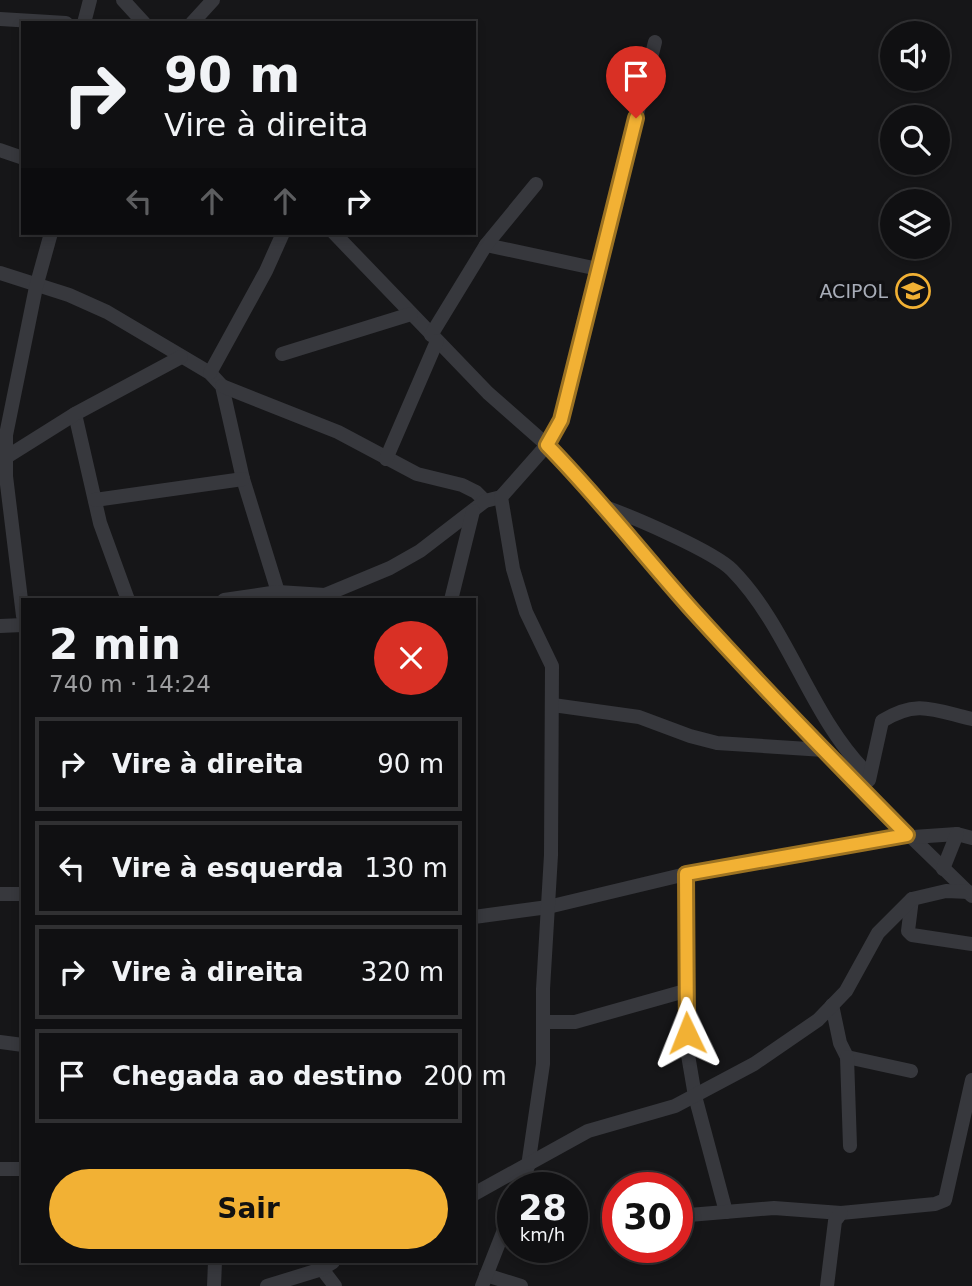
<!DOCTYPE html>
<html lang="pt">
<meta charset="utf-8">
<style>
body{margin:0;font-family:"DejaVu Sans",sans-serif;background:#19191b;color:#f1f3f6;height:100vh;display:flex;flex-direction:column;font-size:26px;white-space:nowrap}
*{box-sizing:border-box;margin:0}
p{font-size:23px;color:#9c9d9f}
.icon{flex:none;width:38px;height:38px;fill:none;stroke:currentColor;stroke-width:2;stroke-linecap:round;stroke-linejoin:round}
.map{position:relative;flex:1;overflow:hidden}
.panel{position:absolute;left:21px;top:598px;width:455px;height:665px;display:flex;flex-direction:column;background:#101012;border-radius:0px;box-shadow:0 4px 10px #0003,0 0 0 2px #303032}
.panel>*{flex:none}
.banner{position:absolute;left:21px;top:21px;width:455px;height:214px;border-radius:0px;box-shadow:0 4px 10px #0003,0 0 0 2px #303032;background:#101012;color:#f1f3f6;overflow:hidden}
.controls{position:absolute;left:880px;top:21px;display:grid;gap:14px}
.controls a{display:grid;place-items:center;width:70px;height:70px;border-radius:50%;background:#101012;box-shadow:0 4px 10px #0003,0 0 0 2px #303032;font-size:35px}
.speed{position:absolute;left:497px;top:1172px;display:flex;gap:14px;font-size:35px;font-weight:700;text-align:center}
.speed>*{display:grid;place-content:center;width:91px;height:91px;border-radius:50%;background:#101012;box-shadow:0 4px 10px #0003,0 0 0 2px #303032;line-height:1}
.speed small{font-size:18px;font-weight:400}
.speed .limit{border:10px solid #d22;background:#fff;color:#111}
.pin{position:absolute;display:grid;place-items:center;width:60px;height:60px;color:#fff;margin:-72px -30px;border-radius:50% 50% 50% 0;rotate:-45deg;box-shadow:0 0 7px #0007}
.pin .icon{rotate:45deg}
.me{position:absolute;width:77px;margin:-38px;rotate:358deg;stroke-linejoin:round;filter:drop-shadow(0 0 5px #0008)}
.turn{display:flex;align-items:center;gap:24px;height:147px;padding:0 28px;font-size:32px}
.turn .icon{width:91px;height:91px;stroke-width:2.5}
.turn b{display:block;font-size:49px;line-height:60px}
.lanes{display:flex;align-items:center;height:66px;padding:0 28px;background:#0003;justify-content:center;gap:35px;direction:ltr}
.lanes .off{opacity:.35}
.round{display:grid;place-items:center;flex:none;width:74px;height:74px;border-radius:37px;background:#19191b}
.summary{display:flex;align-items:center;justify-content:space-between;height:119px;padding:0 28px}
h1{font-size:42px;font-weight:700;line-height:52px}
.button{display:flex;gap:14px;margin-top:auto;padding:14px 28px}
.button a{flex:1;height:80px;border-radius:42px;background:#f2b134;color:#111;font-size:28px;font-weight:700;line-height:80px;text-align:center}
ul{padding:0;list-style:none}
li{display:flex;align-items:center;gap:21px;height:94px;margin:0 14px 10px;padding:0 14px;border:4px solid #303032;border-radius:0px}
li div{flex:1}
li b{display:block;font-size:26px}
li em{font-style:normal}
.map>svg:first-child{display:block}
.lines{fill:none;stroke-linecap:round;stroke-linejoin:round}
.minor{stroke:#37383d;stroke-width:14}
.route-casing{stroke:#9d7322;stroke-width:18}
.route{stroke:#f2b134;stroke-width:12}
.labels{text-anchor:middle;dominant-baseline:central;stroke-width:7;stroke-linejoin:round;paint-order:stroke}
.poi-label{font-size:19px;fill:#a8adb8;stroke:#111113;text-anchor:end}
</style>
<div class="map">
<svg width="972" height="1286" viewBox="0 0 972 1286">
<rect width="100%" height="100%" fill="#161618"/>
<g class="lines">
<g class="minor">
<path d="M123,0L144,23"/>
<path d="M0,19L66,23"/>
<path d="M84,23L90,0"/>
<path d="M192,23L213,0"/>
<path d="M0,150L23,158"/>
<path d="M334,233L488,393L547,445L592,491L647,559L749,671L869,796L972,896"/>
<path d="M486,245L598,269"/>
<path d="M0,273L69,295L107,312L210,373L222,386L243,479L278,592"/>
<path d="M431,335L486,245L536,184"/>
<path d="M282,354L411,314"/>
<path d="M210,373L266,271L283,233"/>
<path d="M222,386L338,432L417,474L462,485L476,492L485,501"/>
<path d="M75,414L100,523L128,600"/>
<path d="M386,459L437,341"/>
<path d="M0,461L75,414L181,357"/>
<path d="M95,500L243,479"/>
<path d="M608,508C635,518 713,551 732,570C790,629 810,718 869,775"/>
<path d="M224,600L278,592L325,595L390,568L420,551L485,501L501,497"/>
<path d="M451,600L473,511"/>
<path d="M23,616L6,476V435L36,287L51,233"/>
<path d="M0,626L23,625"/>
<path d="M553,705L639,717L690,736L717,743L824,750"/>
<path d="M869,780L882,721C917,699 934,710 972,719"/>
<path d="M913,837L957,834L972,838"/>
<path d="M943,869L957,834"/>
<path d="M686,874L687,1049L695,1096L726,1212"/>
<path d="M0,894H23"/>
<path d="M912,899L908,931L912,935L972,944"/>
<path d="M474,917L548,907L686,874L907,835"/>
<path d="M832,1005L840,1043L847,1057L911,1071"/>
<path d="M543,1022H575L685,991"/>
<path d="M0,1042L23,1045"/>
<path d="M847,1057L850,1146"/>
<path d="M0,1169H23"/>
<path d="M520,1188L528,1166L543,1064V989L551,855L552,666L526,612L513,569L501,497L547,445L561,420L655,42"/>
<path d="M474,1194L588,1131L675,1106L754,1064L818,1020L846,991L878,933L912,899L946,891L969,892"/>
<path d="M677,1216L774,1208L841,1213L935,1204L945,1200L972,1080"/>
<path d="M322,1269L335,1286"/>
<path d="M486,1275L521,1286"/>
<path d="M214,1286L215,1262"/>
<path d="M267,1286L322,1269L333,1262"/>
<path d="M482,1286L513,1207"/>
<path d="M827,1286L835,1221L841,1213"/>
</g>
</g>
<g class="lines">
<g class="route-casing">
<path id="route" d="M636,118L566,400L561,420L547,445C599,498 644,556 694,612C763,688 835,762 907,835L686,874L687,1033"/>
</g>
<use href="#route" class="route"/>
</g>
<defs>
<g id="university-ring" transform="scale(1.75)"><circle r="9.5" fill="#111113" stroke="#f2b134" stroke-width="1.5"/><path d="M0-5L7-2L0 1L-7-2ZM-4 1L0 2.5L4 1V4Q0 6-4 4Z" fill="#f2b134"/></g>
</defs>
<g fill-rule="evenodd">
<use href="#university-ring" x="913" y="291"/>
</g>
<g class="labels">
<g class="poi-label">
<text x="888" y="291">ACIPOL</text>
</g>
</g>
</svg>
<div class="controls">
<a><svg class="icon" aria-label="sound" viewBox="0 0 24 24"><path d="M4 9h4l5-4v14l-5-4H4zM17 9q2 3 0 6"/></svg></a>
<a><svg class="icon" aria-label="search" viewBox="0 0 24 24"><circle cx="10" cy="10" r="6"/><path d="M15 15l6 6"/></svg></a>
<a><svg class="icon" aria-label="layers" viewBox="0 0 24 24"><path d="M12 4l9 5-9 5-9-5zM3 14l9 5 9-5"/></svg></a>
</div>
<div class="speed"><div>28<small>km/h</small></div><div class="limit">30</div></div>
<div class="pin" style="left:636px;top:118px;background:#d93025"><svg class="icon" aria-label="arrive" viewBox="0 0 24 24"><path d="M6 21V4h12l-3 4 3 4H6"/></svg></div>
<svg class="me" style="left:687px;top:1033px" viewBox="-20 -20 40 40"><path d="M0-17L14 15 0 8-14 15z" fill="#f2b134" stroke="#fff" stroke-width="4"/></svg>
<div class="banner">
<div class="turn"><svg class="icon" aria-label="right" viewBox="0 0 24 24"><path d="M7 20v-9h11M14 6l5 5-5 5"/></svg><div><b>90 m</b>Vire à direita</div></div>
<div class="lanes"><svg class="icon off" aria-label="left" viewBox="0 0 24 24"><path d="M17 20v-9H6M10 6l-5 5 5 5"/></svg><svg class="icon off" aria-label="ahead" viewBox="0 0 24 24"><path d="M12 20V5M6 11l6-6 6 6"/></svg><svg class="icon off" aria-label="ahead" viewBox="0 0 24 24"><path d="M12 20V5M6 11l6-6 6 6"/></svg><svg class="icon" aria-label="right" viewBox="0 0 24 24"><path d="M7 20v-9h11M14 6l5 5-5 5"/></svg></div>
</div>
<section class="panel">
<div class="summary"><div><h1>2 min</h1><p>740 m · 14:24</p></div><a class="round" style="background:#d93025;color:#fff"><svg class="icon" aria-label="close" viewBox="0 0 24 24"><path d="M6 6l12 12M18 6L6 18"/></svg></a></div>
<ul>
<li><svg class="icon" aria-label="right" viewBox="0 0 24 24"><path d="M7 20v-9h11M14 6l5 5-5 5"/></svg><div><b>Vire à direita</b></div><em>90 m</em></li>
<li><svg class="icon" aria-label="left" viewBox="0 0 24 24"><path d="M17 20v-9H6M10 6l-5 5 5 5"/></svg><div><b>Vire à esquerda</b></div><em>130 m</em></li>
<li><svg class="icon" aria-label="right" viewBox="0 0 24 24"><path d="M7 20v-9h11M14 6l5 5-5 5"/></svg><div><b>Vire à direita</b></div><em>320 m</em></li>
<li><svg class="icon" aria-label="arrive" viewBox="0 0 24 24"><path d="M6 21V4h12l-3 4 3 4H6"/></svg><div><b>Chegada ao destino</b></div><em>200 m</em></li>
</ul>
<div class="button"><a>Sair</a></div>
</section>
</div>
